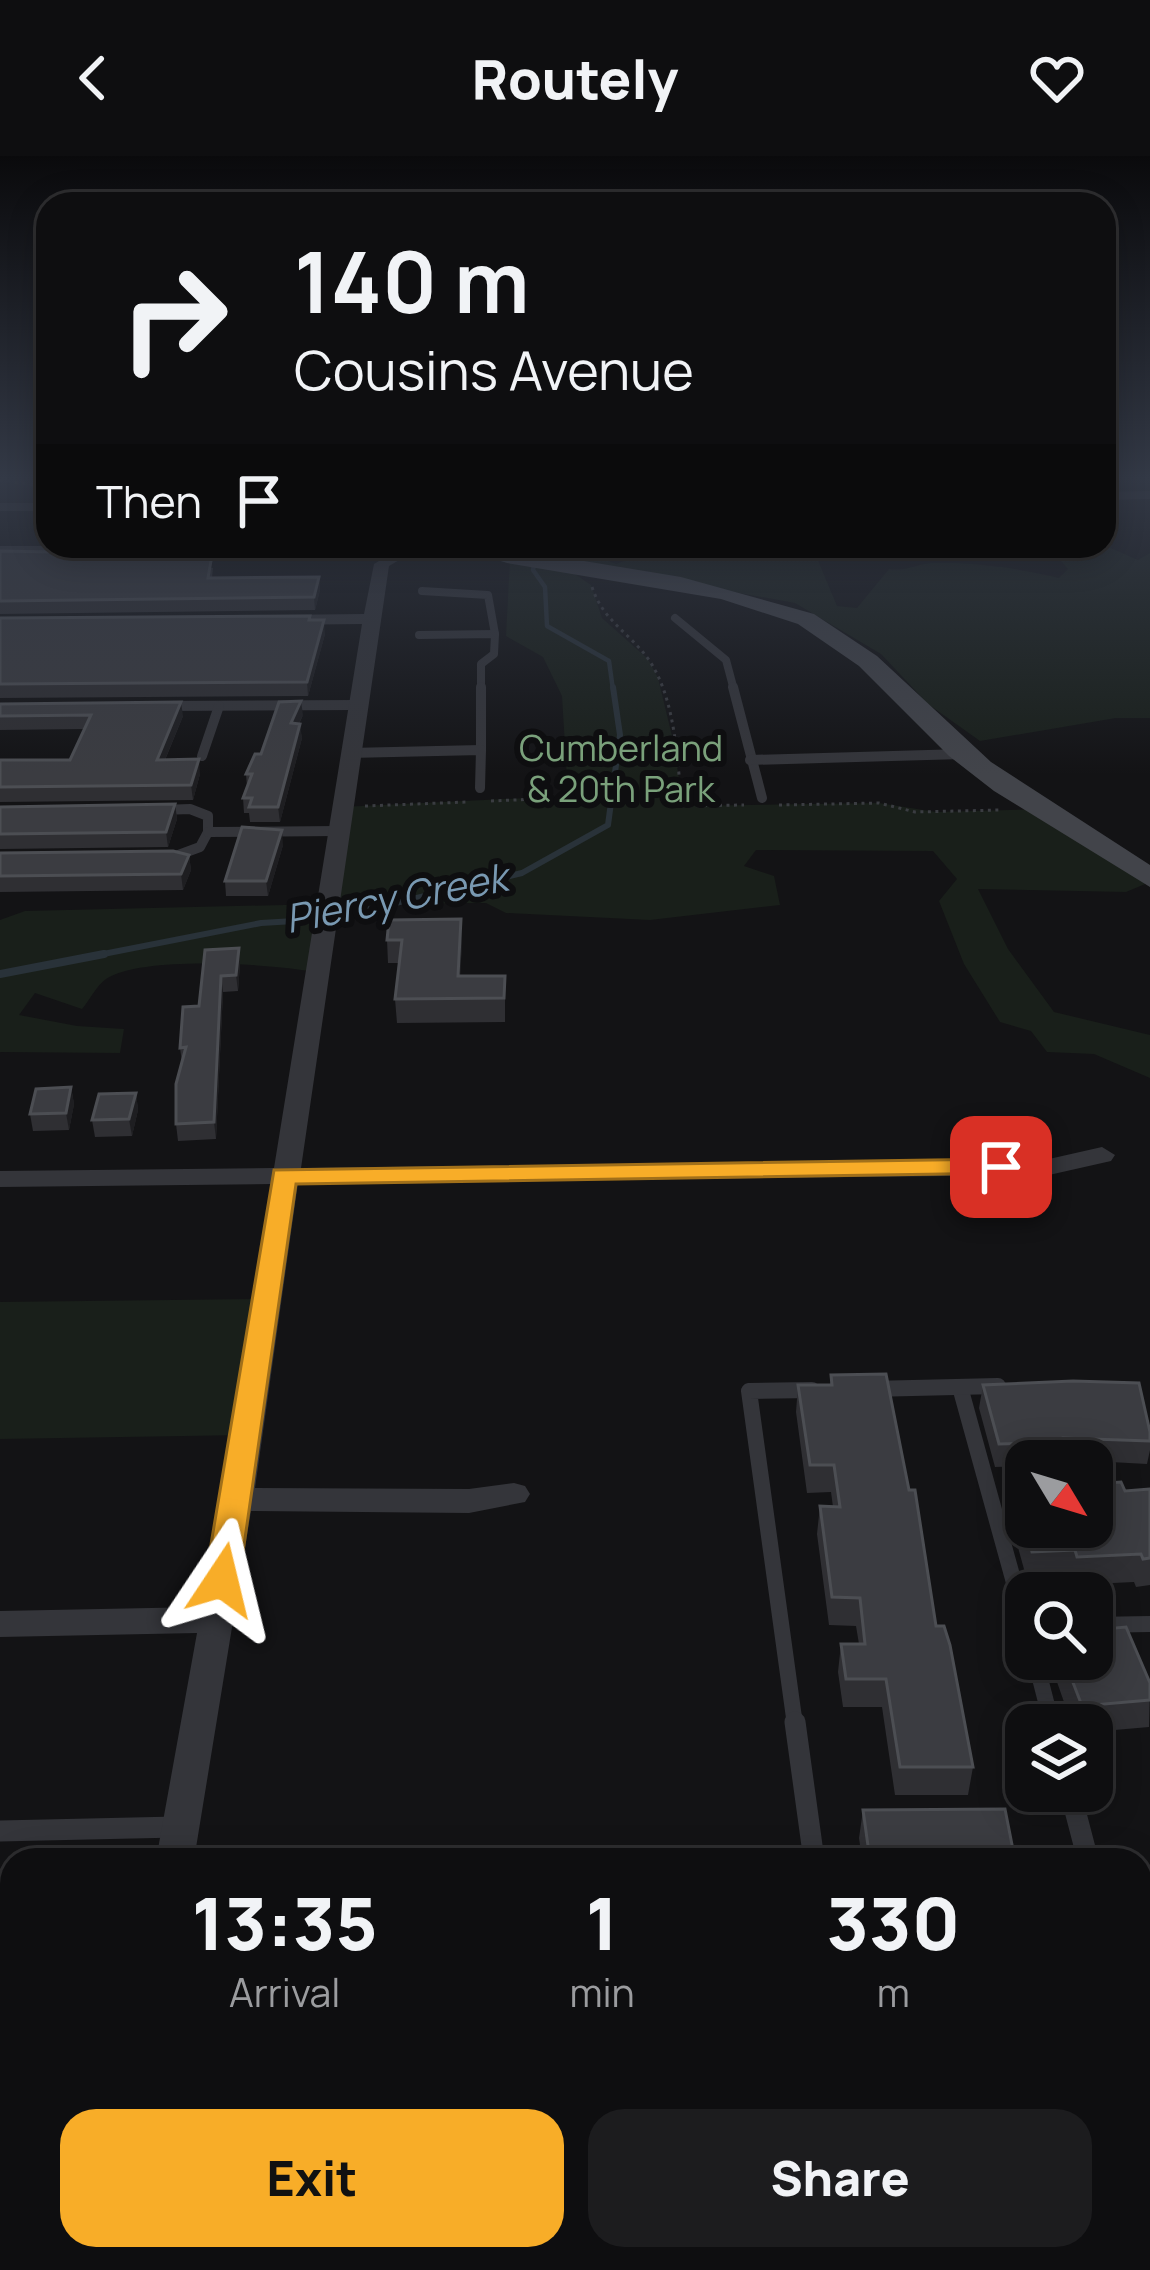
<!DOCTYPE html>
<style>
body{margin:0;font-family:Manrope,sans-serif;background:#1c1c1e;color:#f1f3f6;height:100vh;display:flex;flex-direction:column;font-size:45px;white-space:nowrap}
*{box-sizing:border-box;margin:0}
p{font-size:39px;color:#9b9c9f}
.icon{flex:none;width:66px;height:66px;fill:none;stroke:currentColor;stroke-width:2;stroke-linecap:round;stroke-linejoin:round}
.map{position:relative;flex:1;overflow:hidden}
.side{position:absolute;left:0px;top:1692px;width:1152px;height:423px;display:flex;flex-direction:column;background:#0e0e10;border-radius:36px 36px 0 0;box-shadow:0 6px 30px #0003,0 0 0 3px #2e2e30}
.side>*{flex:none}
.banner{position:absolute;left:36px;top:36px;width:1080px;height:366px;border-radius:36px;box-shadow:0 6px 30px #0003,0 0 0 3px #2e2e30;background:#0e0e10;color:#f1f3f6;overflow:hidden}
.needle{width:78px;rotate:128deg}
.buttons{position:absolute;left:1005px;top:1284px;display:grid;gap:24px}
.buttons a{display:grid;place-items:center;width:108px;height:108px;border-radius:24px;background:#0e0e10;box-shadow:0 6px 30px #0003,0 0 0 3px #2e2e30;font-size:60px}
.pin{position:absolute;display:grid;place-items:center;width:102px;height:102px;color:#fff;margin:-51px;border-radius:24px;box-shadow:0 6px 18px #0006}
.me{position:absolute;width:132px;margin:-66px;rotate:10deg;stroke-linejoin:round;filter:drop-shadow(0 0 9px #0008)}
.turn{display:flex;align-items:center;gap:42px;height:252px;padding:0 60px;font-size:54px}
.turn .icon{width:156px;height:156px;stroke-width:2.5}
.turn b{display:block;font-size:84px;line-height:102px}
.then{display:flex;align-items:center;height:114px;padding:0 60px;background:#0003;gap:24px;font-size:45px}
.eta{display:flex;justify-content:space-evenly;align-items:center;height:204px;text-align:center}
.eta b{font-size:72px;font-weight:800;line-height:84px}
.button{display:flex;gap:24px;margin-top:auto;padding:24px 60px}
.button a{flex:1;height:138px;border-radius:36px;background:#f8ad28;color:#111;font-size:48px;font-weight:800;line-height:138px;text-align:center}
.button a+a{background:#1c1c1e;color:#f1f3f6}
header{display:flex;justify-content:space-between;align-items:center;height:156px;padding:0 60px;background:#0e0e10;font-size:54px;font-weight:800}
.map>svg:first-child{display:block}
.green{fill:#191f1a}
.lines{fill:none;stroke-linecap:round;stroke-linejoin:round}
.stream-far2{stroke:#293239;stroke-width:4.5}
.stream-far1{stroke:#293239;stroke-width:6}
.stream{stroke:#293239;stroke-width:8}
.path{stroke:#3a3c41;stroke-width:3;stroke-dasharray:3 4.5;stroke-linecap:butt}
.lane-far3{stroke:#34353a;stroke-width:8}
.lane-far2{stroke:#34353a;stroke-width:10}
.lane-far1{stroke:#34353a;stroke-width:16}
.lane{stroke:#34353a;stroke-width:21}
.street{fill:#34353a;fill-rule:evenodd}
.secondary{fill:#42444a;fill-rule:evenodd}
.wall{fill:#2f2f33}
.shaded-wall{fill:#1e1e21}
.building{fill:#3b3c41;stroke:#4c4e53;stroke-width:3}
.route{fill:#f8ad28;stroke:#a1701a;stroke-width:3}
.labels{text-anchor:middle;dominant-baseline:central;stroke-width:12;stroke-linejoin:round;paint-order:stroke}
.far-park-label{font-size:36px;fill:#7aa17b;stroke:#0e0e10}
.far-water-label{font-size:39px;font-style:italic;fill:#7999b2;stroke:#0e0e10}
</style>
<header><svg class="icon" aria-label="back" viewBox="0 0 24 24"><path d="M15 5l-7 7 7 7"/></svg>Routely<svg class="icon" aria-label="heart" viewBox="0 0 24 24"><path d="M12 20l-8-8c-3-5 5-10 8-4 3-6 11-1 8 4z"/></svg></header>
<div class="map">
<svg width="1150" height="2114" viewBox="0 0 1150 2114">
<rect width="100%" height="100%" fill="#131315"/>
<g class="green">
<path d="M1104,389L1138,404L1150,397V562H1116L980,585L928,548L881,498L795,447L480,390H572L616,408L666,390H812L837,450L857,452L889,413C907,416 917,407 935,407C978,406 1017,412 1059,422L1068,413L1048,390Z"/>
<path d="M510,402L569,414L591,429L602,462L648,503L658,522L673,584L683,650L879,647L936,656L1042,653L1150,726L1126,736L978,733L1008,793L1054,856L1150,879V922L1094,898L1047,896L1031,875L1000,866L964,808L939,745L957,723L933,695L756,694L744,710L774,720L780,749L650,764L506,757L486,747L326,748L315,816C272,808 142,799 106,823C97,829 89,845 82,853L35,837L19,859L77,870L124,873L120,897L0,896V764L25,755L325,748L341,651L568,640L562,540L543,501L506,480Z"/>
<path d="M266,1143L246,1279L0,1283V1146Z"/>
</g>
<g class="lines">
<path class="stream-far2" d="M537,390L533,414L545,431L547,470L609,505L613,534"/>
<path class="stream-far1" d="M88,801L261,767L328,763L522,717L608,669L620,579L613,531"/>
<path class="stream" d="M0,818L104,798"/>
<g class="path">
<path d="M0,324L48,331"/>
<path d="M592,431C603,465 629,476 649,504C676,544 677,604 682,650"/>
<path d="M491,645L561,642L608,632L641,633L682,650L744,649"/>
<path d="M779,649L879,647L915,656L1000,654"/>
<path d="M365,650L467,646"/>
</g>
<g class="lane-far3">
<path d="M422,435L488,439L495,478"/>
<path d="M675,462L726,504L734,534"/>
<path d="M419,479L495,478L494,498L481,508V534"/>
</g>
<g class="lane-far2">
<path d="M481,531V594"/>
<path d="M733,531L762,642"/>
<path d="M167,550L356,549"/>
<path d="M349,597L481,594L480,632"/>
<path d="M202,600L219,550"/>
<path d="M750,604L963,598"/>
<path d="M162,654L190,653L208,660V676L200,691L173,701"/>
<path d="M208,676L337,675"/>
</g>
<g class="lane-far1">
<path d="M960,1231L1026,1470"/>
<path d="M870,1233L998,1230"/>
<path d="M1092,1469L1150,1468"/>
<path d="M1035,1503L1052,1569"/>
<path d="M795,1569L749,1235L812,1234"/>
</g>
<g class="lane">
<path d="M795,1566L814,1704"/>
<path d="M1070,1635L1088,1704"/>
<path d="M0,1675L177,1671"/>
</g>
<g class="street">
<path d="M1150,335V343L1104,344V336Z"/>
<rect x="0" y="347" width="48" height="8"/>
<path d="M0,390H99L147,403L139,408L87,397L0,400Z"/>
<path d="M248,390L271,393L263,398L178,407L170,402Z"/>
<path d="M404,390H423L389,410L301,1012L1049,1003L1102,991L1115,999L1111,1005L1049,1019L298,1027L255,1332L469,1333L514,1327L525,1330L530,1338L525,1346L469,1357L251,1355L194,1704H156L197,1477L0,1481V1455L201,1451L272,1028L0,1031V1015L274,1012L362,468L274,469L266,464L274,459L364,458L374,408Z"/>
</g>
<g class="secondary">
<path d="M454,390H493L681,421L814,458L877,500L991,606L1150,709V731L994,635L949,600L859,510L798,468L721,443L507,407Z"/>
<rect x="1140" y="1875" width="10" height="58"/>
<rect x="0" y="1902" width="12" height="58"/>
</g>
</g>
<g class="wall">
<path d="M127,390H220L214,392Z"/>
<path d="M0,395L213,412L212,422L319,421L320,434L315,454L0,458Z"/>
<path d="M310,460V464L325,478L308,540L0,542V462Z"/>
<path d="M0,548L183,560L165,604L200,618L193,644L0,646V604H70L84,573L0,574Z"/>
<path d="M303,559L299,568L302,582L280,666H250L249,657H244L243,642L247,631L246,618L261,598Z"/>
<path d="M175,648L177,663L168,691L0,693V651Z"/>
<path d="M283,689L268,740H226L225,725Z"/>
<path d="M0,697L189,699L191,714L183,734L0,736Z"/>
<path d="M387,784L462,786L460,820H505V866L397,867L395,843L399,807H388Z"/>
<path d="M205,794L240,808L238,835L223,836L216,983L178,985L176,968L182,906L180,892L199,850Z"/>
<path d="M71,931L74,948L69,974L33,975L30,958Z"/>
<path d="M136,937L138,954L132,980L95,981L92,964Z"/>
<path d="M831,1219L936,1470L973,1611L968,1639H895L882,1551H843L838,1516L841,1488H859L856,1470L829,1469L817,1378L820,1350L833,1351L831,1336L807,1337L796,1256L798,1229H830Z"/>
<path d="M983,1229L1150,1276V1294L1147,1308L1092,1305H1026V1310L995,1311L979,1252Z"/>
<path d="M1014,1331L1125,1335L1150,1333V1429L1136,1431L1134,1426L1071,1429L1069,1422L1027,1424L1009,1359Z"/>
<path d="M1049,1503H1092L1150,1527L1149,1571L1092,1576V1569H1072Z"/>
<path d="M863,1654L1015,1704H862L859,1682Z"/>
</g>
<g class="shaded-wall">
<path d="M319,421L320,434L315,454L314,441Z"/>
<path d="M324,464L325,478L308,540L307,526Z"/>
<path d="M301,545L303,559L292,581L291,567Z"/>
<path d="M181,546L183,560L159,618L157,604Z"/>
<path d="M300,568L302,582L280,666L278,651Z"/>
<path d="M199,603L200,618L193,644L191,629Z"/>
<path d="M175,648L177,663L168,691L166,676Z"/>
<path d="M282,674L283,689L268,740L266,725Z"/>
<path d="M189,699L191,714L183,734L181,718Z"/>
<path d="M461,763L462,786L459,844L458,820Z"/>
<path d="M239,792L240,808L238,835L236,819Z"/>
<path d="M221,820L223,836L216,983L214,966Z"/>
<path d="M71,931L74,948L69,974L66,957Z"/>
<path d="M136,937L138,954L132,980L129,963Z"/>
</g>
<g class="building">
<path d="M0,395L212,399L208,422L319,421L314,441L0,445Z"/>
<path d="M310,460L309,464H324L307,526L0,528V462Z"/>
<path d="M301,545L291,567L300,568L278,651H249L252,642H243L252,618H246L255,598H261L279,546Z"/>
<path d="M181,546L157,604L199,603L191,629L0,631V604H70L91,559L0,560V548Z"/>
<path d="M175,648L166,676L0,678V651Z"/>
<path d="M242,671L282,674L266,725H225Z"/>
<path d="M173,695L189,699L181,718L0,720V697Z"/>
<path d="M461,763L458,820H505L504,842L395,843L402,784H387L389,764Z"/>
<path d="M239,792L236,819L221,820L214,966L176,968V928L186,891L180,892L183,851L199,850L205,794Z"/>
<path d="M71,931L66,957L30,958L36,933Z"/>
<path d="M136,937L129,963L92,964L99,938Z"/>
<path d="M886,1218L909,1334H915L936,1470H944L950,1489L973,1611H900L886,1523H846L841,1488H865L860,1442L832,1441L820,1350L840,1351L834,1309H810L798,1229H832L831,1219Z"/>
<path d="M1073,1225L1139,1227L1150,1276V1285L1064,1282L1066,1286L999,1288L983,1229Z"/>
<path d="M1121,1326L1125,1335L1150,1333V1402L1143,1403L1141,1398L1077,1401L1075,1394L1032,1396L1014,1331H1026V1371H1092V1328Z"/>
<path d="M1126,1471L1150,1527V1544L1082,1550L1064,1503H1092V1474Z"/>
<path d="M1005,1653L1015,1704H870L863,1654Z"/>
</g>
<linearGradient id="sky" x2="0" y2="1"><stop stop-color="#0a0a0c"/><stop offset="0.52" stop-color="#333946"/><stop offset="1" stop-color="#333946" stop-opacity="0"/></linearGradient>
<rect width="1150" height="619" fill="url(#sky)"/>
<path class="route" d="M1001,1003L1014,1011L1010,1017L296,1028L239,1424L234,1433L222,1437L210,1433L205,1424L274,1014Z"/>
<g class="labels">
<g class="far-park-label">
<text x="621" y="591">Cumberland<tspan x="621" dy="41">&amp; 20th Park</tspan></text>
</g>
<g class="far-water-label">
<text transform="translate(396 741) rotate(-11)">Piercy Creek</text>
</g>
</g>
</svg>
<div class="buttons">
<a><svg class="needle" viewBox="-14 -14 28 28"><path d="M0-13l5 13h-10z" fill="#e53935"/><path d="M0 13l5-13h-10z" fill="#9b9c9f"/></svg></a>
<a><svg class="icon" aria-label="search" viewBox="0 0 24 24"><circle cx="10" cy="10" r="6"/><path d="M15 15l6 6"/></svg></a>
<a><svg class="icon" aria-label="layers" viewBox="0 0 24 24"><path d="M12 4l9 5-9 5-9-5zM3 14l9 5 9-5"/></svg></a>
</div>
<div class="pin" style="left:1001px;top:1011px;background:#d93025"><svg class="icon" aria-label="arrive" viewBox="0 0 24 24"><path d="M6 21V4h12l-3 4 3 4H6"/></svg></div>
<svg class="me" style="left:222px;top:1424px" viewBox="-20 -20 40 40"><path d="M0-17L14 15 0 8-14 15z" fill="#f8ad28" stroke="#fff" stroke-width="4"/></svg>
<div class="banner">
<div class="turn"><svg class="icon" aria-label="right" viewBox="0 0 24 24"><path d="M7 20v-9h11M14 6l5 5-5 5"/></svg><div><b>140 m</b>Cousins Avenue</div></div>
<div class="then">Then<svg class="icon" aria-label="arrive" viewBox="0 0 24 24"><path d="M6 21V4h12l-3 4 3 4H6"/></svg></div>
</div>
<section class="side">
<div class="eta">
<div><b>13:35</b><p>Arrival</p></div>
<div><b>1</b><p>min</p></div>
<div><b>330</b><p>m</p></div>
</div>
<div class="button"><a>Exit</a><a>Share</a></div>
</section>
</div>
